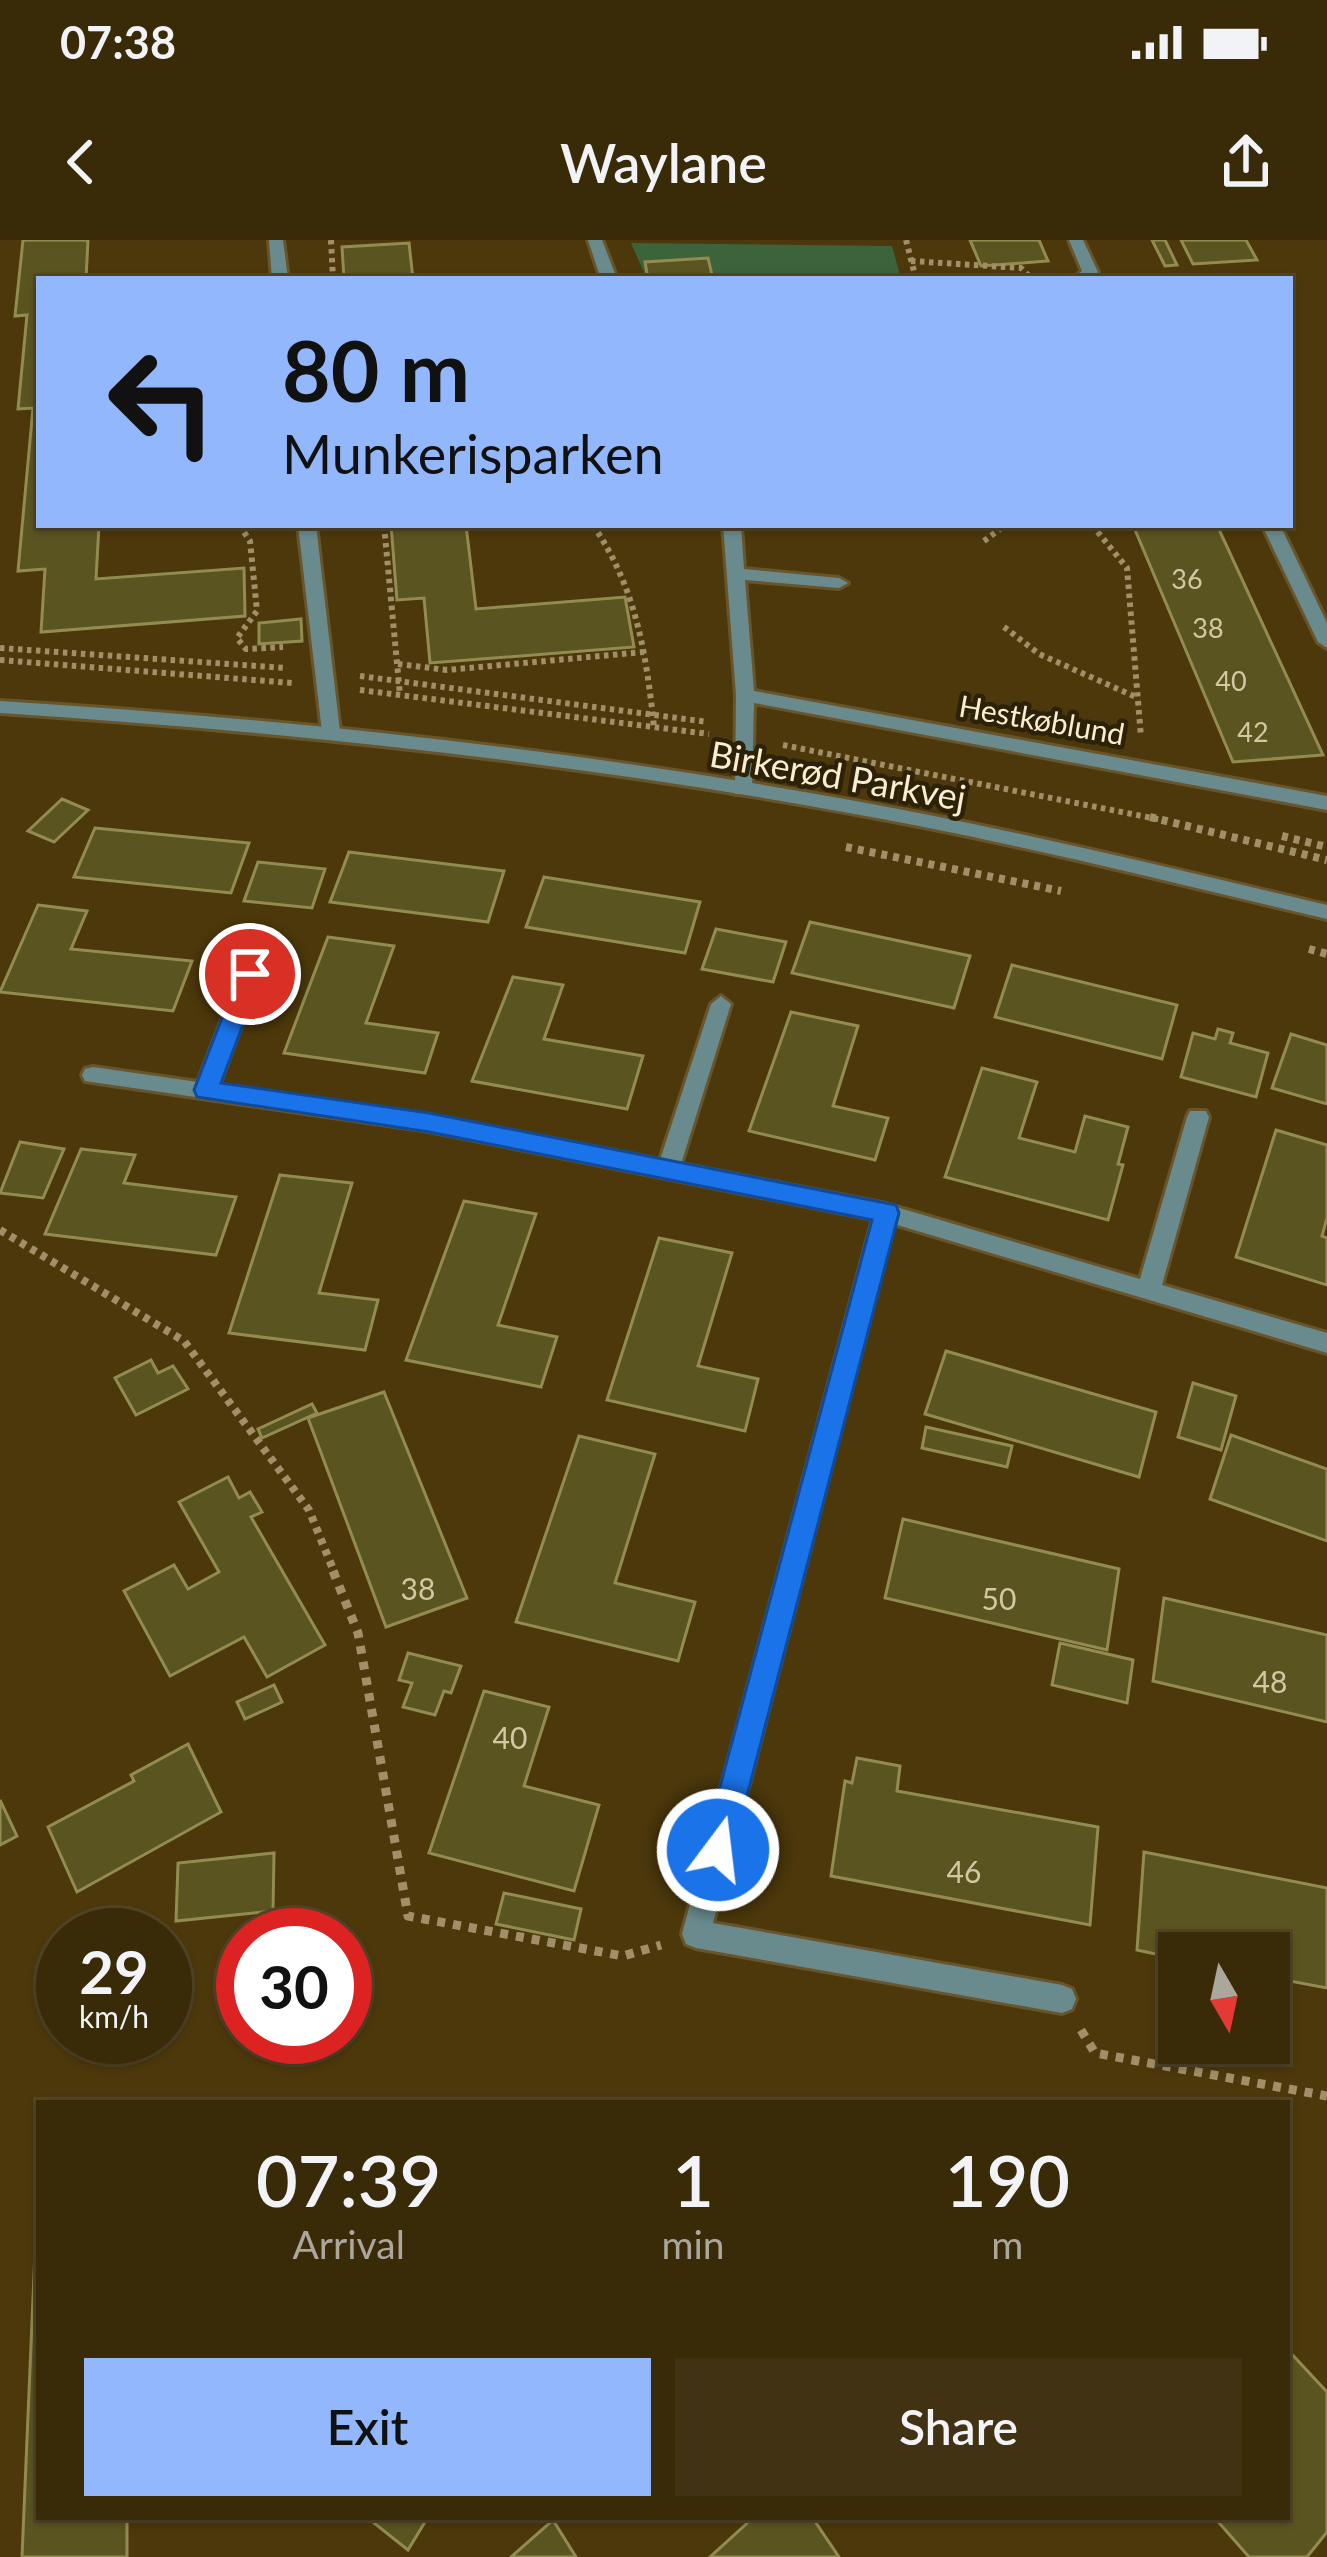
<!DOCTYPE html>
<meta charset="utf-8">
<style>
body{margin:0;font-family:Lato,sans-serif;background:#403212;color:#f1f3f6;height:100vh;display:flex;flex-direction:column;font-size:45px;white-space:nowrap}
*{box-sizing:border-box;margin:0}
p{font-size:39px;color:#aba79c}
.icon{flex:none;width:66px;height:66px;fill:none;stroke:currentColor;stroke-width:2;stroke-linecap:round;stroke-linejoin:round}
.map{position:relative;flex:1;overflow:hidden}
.sheet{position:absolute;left:36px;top:1860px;width:1254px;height:420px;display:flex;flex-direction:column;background:#392a08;border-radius:0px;box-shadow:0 3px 9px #0004,0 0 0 3px #534629}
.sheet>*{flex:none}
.banner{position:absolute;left:36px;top:36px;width:1257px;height:252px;border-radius:0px;box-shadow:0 3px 9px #0004,0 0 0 3px #534629;background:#93b7fd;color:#111;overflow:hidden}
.needle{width:78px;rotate:171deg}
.fabs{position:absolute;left:1158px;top:1692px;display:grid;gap:24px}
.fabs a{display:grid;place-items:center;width:132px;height:132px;border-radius:0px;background:#392a08;box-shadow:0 3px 9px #0004,0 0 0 3px #534629;font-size:60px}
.speed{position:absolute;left:36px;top:1668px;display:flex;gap:24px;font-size:60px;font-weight:700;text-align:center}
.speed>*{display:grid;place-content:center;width:156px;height:156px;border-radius:50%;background:#392a08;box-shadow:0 3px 9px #0004,0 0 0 3px #534629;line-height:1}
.speed small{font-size:30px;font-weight:400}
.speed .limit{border:18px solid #d22;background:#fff;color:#111}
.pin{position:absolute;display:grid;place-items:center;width:102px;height:102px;color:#fff;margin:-51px;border:6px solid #fff;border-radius:50%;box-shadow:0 3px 12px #0007}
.me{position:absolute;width:132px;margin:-66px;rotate:15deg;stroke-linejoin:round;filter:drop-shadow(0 0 9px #0008)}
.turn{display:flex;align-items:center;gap:42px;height:252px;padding:0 48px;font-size:54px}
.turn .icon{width:156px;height:156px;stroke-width:2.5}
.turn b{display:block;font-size:84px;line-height:102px}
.eta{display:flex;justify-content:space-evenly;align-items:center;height:204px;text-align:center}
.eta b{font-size:72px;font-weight:600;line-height:84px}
.action{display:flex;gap:24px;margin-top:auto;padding:24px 48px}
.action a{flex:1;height:138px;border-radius:0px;background:#93b7fd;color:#111;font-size:48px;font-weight:600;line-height:138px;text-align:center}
.action a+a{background:#403212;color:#f1f3f6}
.status{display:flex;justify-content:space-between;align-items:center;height:84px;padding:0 60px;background:#392a08;direction:ltr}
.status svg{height:33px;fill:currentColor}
header{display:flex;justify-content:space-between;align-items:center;height:156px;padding:0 48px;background:#392a08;font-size:54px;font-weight:600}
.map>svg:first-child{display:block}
.green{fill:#3d633b}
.building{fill:#5a5420;stroke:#938c50;stroke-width:3}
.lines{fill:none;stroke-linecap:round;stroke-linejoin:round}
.minor-casing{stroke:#68552b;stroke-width:6}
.tertiary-casing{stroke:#68552b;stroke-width:6}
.path-far2{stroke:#a08f69;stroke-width:6;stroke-dasharray:4.5 4.5;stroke-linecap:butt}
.path-far1{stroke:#a08f69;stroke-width:8;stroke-dasharray:6 6;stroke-linecap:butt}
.path{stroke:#a08f69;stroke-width:9;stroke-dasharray:8 8;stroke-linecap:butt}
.minor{fill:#6a8b8e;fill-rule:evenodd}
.tertiary{fill:#6a8b8e;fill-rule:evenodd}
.route{fill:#1a73e8;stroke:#114b97;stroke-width:3}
.labels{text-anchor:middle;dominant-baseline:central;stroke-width:9;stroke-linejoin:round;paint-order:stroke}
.far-number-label{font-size:27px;fill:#d4c7a4}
.far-street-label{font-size:30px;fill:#fcedd0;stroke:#2c2109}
.number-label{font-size:30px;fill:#d4c7a4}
.street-label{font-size:36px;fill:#fcedd0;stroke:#2c2109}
</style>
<div class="status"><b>07:38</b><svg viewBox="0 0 49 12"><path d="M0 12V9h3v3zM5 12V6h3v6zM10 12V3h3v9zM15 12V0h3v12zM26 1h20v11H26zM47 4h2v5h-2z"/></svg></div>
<header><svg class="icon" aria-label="back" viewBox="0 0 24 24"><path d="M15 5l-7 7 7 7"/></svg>Waylane<svg class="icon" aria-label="share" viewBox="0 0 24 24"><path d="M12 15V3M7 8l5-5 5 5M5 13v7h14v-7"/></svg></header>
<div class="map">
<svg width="1327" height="2317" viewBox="0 0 1327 2317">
<rect width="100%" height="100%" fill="#4c380b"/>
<path class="green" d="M631,3L892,6L901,39H647Z"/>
<g class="building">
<path d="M23,0H88L86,39H39V285H99L96,339L244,328L245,376L41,392L45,329L18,331L33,168L18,169L27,75L15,76Z"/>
<path d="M970,0H1039L1048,21L981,26Z"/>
<path d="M1152,0H1165L1177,25L1165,26Z"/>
<path d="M1181,0H1246L1257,20L1193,24Z"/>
<path d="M409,3L413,39H344L342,7Z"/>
<path d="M708,18L712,35L648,39L645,22Z"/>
<path d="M391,285H466L476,369L625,357L634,407L430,423L424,358L397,360Z"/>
<path d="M1133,285H1217L1323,515L1233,522Z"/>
<path d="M301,379L302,401L259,404V383Z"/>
<path d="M62,559L88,570L54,602L28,591Z"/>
<path d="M95,588L249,603L231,653L74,637Z"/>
<path d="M349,612L504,631L488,682L330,662Z"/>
<path d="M258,622L325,629L312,668L244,661Z"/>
<path d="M544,637L700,662L685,713L526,687Z"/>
<path d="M38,665L87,671L71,709L192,721L173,771L0,752Z"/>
<path d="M810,682L970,716L954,768L792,733Z"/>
<path d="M716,689L786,702L773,742L702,729Z"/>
<path d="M328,697L394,706L366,783L438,793L425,833L284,813Z"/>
<path d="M1012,725L1177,765L1162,819L995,777Z"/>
<path d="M513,737L563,745L544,799L643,816L627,869L472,841Z"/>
<path d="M791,772L858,786L833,866L888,878L875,920L749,891Z"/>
<path d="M1218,789L1233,793L1230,803L1268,813L1256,857L1181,837L1193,793L1215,799Z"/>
<path d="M1291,794L1327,805V864L1272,848Z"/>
<path d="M982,828L1037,842L1019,898L1075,912L1085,876L1128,887L1118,924L1123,925L1108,980L945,937Z"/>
<path d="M1276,890L1327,905V978L1322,996L1327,998V1045L1236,1017Z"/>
<path d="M20,902L64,909L43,958L0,953Z"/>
<path d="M81,909L135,915L124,943L236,957L216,1015L45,994Z"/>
<path d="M280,935L352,943L319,1053L378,1060L365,1110L229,1093Z"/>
<path d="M464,961L536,974L498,1085L557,1097L541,1147L406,1120Z"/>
<path d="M659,998L732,1013L698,1126L758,1139L745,1191L607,1160Z"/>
<path d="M946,1111L1156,1172L1139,1237L925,1174Z"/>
<path d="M151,1120L158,1133L173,1126L188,1149L136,1175L115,1138Z"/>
<path d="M1193,1143L1236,1156L1221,1210L1178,1197Z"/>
<path d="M384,1152L467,1358L386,1387L308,1178Z"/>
<path d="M312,1164L317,1173L262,1198L258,1189Z"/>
<path d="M926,1187L1012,1206L1007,1227L922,1208Z"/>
<path d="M1231,1195L1327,1229V1301L1210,1259Z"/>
<path d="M579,1196L655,1214L615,1343L695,1362L678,1421L516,1382Z"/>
<path d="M228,1237L239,1258L250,1252L262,1272L251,1277L325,1405L267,1437L244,1397L170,1436L124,1351L174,1325L188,1349L219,1332L179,1262Z"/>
<path d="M903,1279L1119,1329L1107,1410L885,1358Z"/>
<path d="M1164,1358L1327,1395V1482L1153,1441Z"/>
<path d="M1060,1403L1133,1420L1127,1463L1052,1445Z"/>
<path d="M408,1413L461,1426L451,1453L444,1451L435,1475L403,1467L412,1443L399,1440Z"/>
<path d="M274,1445L282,1462L245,1479L237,1462Z"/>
<path d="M484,1451L549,1467L524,1546L599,1565L574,1651L429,1613Z"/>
<path d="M188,1504L221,1572L77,1652L48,1587L134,1541L131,1535Z"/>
<path d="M857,1518L900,1526L897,1551L1098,1587L1090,1685L831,1636L845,1541L852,1543Z"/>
<path d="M0,1560L17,1596L0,1605Z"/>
<path d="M1144,1612L1327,1648V1748L1269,1737V1713H1179V1719L1137,1710Z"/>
<path d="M274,1613L273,1671L176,1681L178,1623Z"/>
<path d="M504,1653L581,1669L574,1700L496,1684Z"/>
<path d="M39,2010V2277H127V2317H22L35,2011Z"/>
<path d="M1287,2109L1327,2152V2292L1307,2317H1249L1214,2277H1287Z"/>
<path d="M378,2277H428L408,2310L374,2283Z"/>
<path d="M754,2277H812L839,2317H710Z"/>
<path d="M553,2280L576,2317H511Z"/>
</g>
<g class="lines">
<g class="minor-casing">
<g id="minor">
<path d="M269,0H283L288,39H272Z"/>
<path d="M588,0H602L617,39H601Z"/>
<path d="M1069,0H1083L1098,32L1090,39H1072L1082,31Z"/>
<path d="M298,285H316L340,492L331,498L322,492Z"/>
<path d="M723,285H741L744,329L839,338L848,343L839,348L745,340L754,451L1327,556V570L754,463L752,549L749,554H735L736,455Z"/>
<path d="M1262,285H1280L1327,383V408L1318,402Z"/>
<path d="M265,688L275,695L219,845L429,875L660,920L711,764L721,756L731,764L681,924L886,964L1140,1039L1187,877L1190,871H1206L1209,877L1162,1045L1327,1093V1113L894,984L713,1683L1062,1745L1072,1749L1076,1759L1072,1769L1062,1773L696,1708L686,1704L682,1694L873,979L429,891L85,841L82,835L85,829L93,827L198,842L255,695Z"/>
</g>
</g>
<g class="tertiary-casing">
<path id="tertiary" d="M0,461C308,480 616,514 919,573C1056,600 1191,633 1327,665V679C1191,647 1056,613 919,586C616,527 309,493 0,473Z"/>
</g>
<g class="path-far2">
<path d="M331,0L333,39"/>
<path d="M906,0L916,39"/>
<path d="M911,21L1021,28L1032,39"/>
<path d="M239,285L250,301L257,371L237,398L246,409L283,407"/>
<path d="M384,285L400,455"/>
<path d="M593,285C636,348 646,412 654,487"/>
<path d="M1092,285L1127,328L1141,497"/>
<path d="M984,301L1005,285"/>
<path d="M1004,387L1039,414L1136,457"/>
<path d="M0,408L286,428"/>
<path d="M0,420L292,443"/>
<path d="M398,424L447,430L644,412"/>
<path d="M360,436L708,482"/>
<path d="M360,450L709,494"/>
<path d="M783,505L1162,580"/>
</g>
<g class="path-far1">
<path d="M1150,577L1327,620"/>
<path d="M1282,596L1327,607"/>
<path d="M846,607L1061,651"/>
<path d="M1309,709L1327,714"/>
<path d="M0,990L184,1101L309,1270L335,1334"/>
</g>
<g class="path">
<path d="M333,1331L358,1393L408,1676L623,1716L661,1705"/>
<path d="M1081,1790L1095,1813L1327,1856"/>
</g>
<use href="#minor" class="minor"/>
<use href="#tertiary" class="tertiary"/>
</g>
<path class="route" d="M250,725L262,734L221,843L429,873L896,965L899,973L730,1621L718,1626L707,1621L703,1610L872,980L429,892L197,857L194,850L239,734Z"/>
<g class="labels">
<g class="far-number-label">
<text x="1187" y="338">36</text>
<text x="1208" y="387">38</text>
<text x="1231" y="440">40</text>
<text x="1253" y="491">42</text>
</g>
<g class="far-street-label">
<text transform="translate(1042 479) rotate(10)">Hestkøblund</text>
</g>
<g class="number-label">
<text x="418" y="1348">38</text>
<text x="999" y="1358">50</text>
<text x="1270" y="1441">48</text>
<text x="510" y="1497">40</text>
<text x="964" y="1631">46</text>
</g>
<g class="street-label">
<text transform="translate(838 535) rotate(10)">Birkerød Parkvej</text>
</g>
</g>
</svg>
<div class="fabs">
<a><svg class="needle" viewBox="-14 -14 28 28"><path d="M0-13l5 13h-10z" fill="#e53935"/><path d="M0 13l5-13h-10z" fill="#aba79c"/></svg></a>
</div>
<div class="speed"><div>29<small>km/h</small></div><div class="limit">30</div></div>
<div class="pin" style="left:250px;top:734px;background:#d93025"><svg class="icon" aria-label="arrive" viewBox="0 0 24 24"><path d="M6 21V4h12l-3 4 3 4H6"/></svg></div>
<svg class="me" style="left:718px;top:1610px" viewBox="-20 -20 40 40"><circle r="17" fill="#1a73e8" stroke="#fff" stroke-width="3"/><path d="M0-11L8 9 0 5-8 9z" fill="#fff"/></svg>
<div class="banner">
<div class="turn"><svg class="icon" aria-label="left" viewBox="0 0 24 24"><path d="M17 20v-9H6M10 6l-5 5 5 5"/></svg><div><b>80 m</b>Munkerisparken</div></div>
</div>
<section class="sheet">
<div class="eta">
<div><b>07:39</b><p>Arrival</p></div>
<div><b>1</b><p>min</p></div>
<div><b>190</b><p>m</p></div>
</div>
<div class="action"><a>Exit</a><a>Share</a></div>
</section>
</div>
